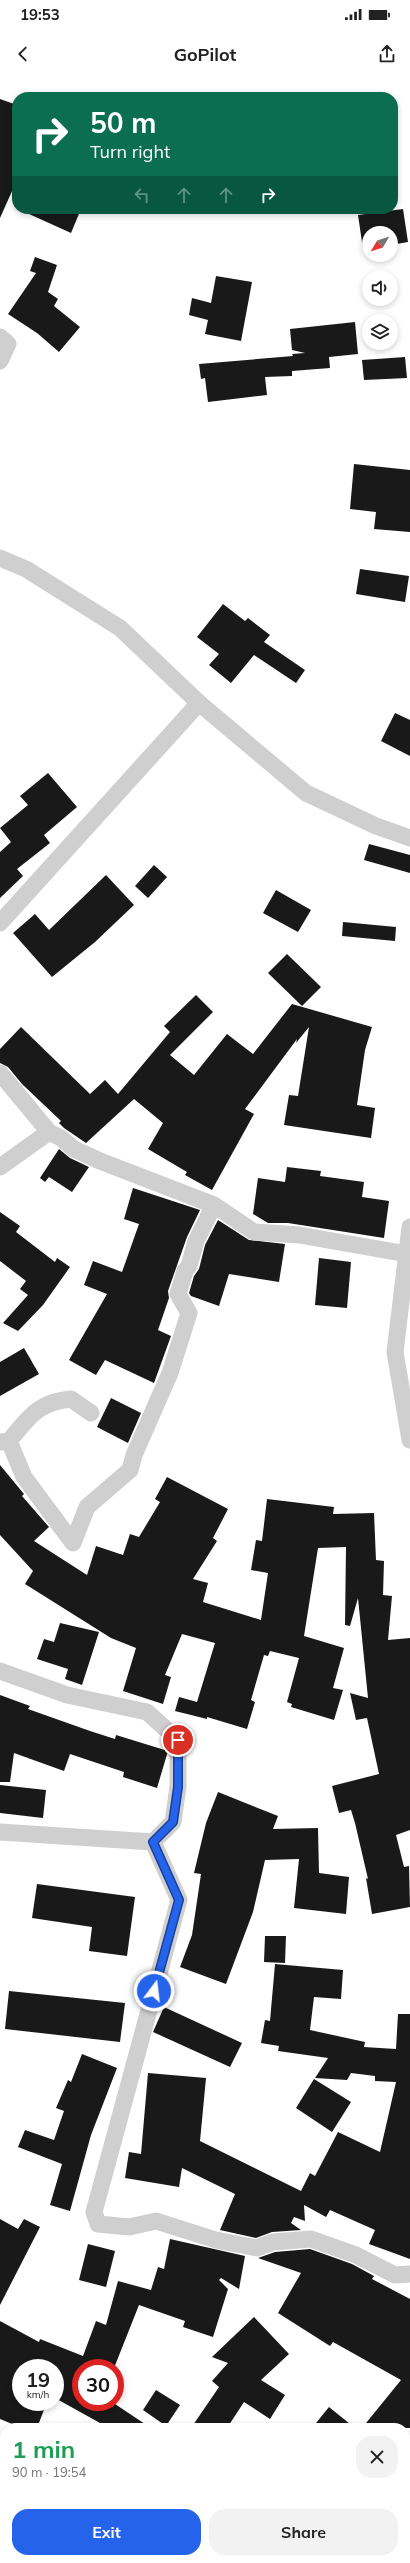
<!DOCTYPE html>
<meta charset="utf-8">
<style>
body{margin:0;font-family:Mulish,sans-serif;background:#f2f2f2;color:#222;height:100vh;display:flex;flex-direction:column;font-size:15px;white-space:nowrap}
*{box-sizing:border-box;margin:0}
p{font-size:13px;color:#767676}
.icon{flex:none;width:22px;height:22px;fill:none;stroke:currentColor;stroke-width:2;stroke-linecap:round;stroke-linejoin:round}
.map{position:relative;flex:1;overflow:hidden}
.panel{position:absolute;left:0px;top:2343px;width:410px;height:140px;display:flex;flex-direction:column;background:#fff;border-radius:16px 16px 0 0;box-shadow:0 2px 6px #0003}
.panel>*{flex:none}
.top-card{position:absolute;left:12px;top:12px;width:386px;height:122px;border-radius:16px;box-shadow:0 2px 6px #0003;background:#0b6e4f;color:#fff;overflow:hidden}
.needle{width:26px;rotate:231deg}
.buttons{position:absolute;left:362px;top:146px;display:grid;gap:8px}
.buttons a{display:grid;place-items:center;width:36px;height:36px;border-radius:50%;background:#fff;box-shadow:0 2px 6px #0003;font-size:20px}
.speed{position:absolute;left:12px;top:2279px;display:flex;gap:8px;font-size:20px;font-weight:700;text-align:center}
.speed>*{display:grid;place-content:center;width:52px;height:52px;border-radius:50%;background:#fff;box-shadow:0 2px 6px #0003;line-height:1}
.speed small{font-size:10px;font-weight:400}
.speed .limit{border:6px solid #d22;background:#fff;color:#111}
.pin{position:absolute;display:grid;place-items:center;width:34px;height:34px;color:#fff;margin:-17px;border:2px solid #fff;border-radius:50%;box-shadow:0 1px 4px #0007}
.me{position:absolute;width:44px;margin:-22px;rotate:15deg;stroke-linejoin:round;filter:drop-shadow(0 0 3px #0008)}
.turn{display:flex;align-items:center;gap:14px;height:84px;padding:0 12px;font-size:18px}
.turn .icon{width:52px;height:52px;stroke-width:2.5}
.turn b{display:block;font-size:28px;line-height:34px}
.lanes{display:flex;align-items:center;height:38px;padding:0 12px;background:#0003;justify-content:center;gap:20px;direction:ltr}
.lanes .off{opacity:.35}
.round{display:grid;place-items:center;flex:none;width:42px;height:42px;border-radius:16px;background:#f2f2f2}
.head{display:flex;align-items:center;justify-content:space-between;height:68px;padding:0 12px}
h1{font-size:24px;font-weight:700;line-height:30px;color:#1e9e55}
.primary-button{display:flex;gap:8px;margin-top:auto;padding:8px 12px}
.primary-button a{flex:1;height:46px;border-radius:16px;background:#2563eb;color:#fff;font-size:16px;font-weight:700;line-height:46px;text-align:center}
.primary-button a+a{background:#f2f2f2;color:#222}
.status{display:flex;justify-content:space-between;align-items:center;height:28px;padding:0 20px;background:#fff;direction:ltr}
.status svg{height:11px;fill:currentColor}
header{display:flex;justify-content:space-between;align-items:center;height:52px;padding:0 12px;background:#fff;font-size:18px;font-weight:700}
.map>svg:first-child{display:block}
.building{fill:#191919}
.lines{fill:none;stroke-linecap:round;stroke-linejoin:round}
.street{stroke:#cfcfcf;stroke-width:17}
.route-casing{stroke:#184099;stroke-width:10}
.route{stroke:#2563eb;stroke-width:7}
</style>
<div class="status"><b>19:53</b><svg viewBox="0 0 49 12"><path d="M0 12V9h3v3zM5 12V6h3v6zM10 12V3h3v9zM15 12V0h3v12zM26 1h20v11H26zM47 4h2v5h-2z"/></svg></div>
<header><svg class="icon" aria-label="back" viewBox="0 0 24 24"><path d="M15 5l-7 7 7 7"/></svg>GoPilot<svg class="icon" aria-label="share" viewBox="0 0 24 24"><path d="M12 15V3M7 8l5-5 5 5M5 13v7h14v-7"/></svg></header>
<div class="map">
<svg width="410" height="2483" viewBox="0 0 410 2483">
<rect width="100%" height="100%" fill="#fff"/>
<g class="building">
<path d="M0,19L17,25V100L0,138Z"/>
<path d="M18,129H81L71,153Z"/>
<path d="M403,129L408,162L391,165V153H369V168L363,169L358,135Z"/>
<path d="M35,177L57,185L48,212L58,219L54,226L80,247L59,272L37,253L8,234L36,193L30,191Z"/>
<path d="M216,196L252,202L241,261L205,254L208,240L189,235L192,218L211,223Z"/>
<path d="M355,242L358,274L329,277L330,288L292,291V296L265,297L267,315L208,322L205,298L201,299L199,284L293,276L292,274L305,273L292,270L290,249Z"/>
<path d="M405,277L407,298L364,300L362,280Z"/>
<path d="M354,384L410,390V452L374,449L376,432L350,429Z"/>
<path d="M360,489L409,496L405,522L356,514Z"/>
<path d="M223,524L245,541L248,538L270,555L264,562L305,590L296,603L254,575L231,603L209,585L219,574L197,557Z"/>
<path d="M395,633L410,640V676L381,661Z"/>
<path d="M48,693L77,727L44,755L50,763L17,789L23,796L0,818V772L11,762L0,748L28,725L20,716Z"/>
<path d="M369,764L410,775V793L364,780Z"/>
<path d="M154,785L167,797L148,818L135,806Z"/>
<path d="M106,795L134,825L95,862L52,897L13,853L35,834L49,850Z"/>
<path d="M276,810L311,830L298,852L263,833Z"/>
<path d="M343,842L396,847L395,861L342,856Z"/>
<path d="M287,874L321,907L302,926L268,893Z"/>
<path d="M196,915L213,932L170,975L194,995L227,954L253,974L292,924L372,947L365,970L357,1025L375,1028L371,1058L284,1045L289,1015L298,1016L309,947L296,963L297,959L245,1029L254,1034L212,1110L185,1095L187,1092L148,1069L163,1043L134,1019L86,1063L64,1048L59,1043L61,1041L22,1004L8,987L0,983V969L21,947L90,1014L105,1000L118,1014L170,952L164,946Z"/>
<path d="M59,1069L70,1078L89,1087L72,1112L49,1097L45,1102L40,1098Z"/>
<path d="M287,1087L321,1091L320,1096L364,1102L362,1117L389,1121L384,1158L288,1143H268L253,1134L258,1098L285,1102Z"/>
<path d="M133,1108L200,1130L187,1157L168,1211L169,1218L158,1250L171,1256L154,1303L105,1280L96,1295L69,1280L107,1214L84,1205L93,1181L122,1192L139,1144L124,1139Z"/>
<path d="M0,1132L20,1146L16,1152L55,1182L57,1178L70,1187L43,1225L18,1251L3,1243L28,1215L20,1209L26,1201L0,1181Z"/>
<path d="M218,1140L249,1160L285,1164L279,1202L229,1194L219,1226L191,1216L189,1213L194,1196L199,1189L205,1165Z"/>
<path d="M319,1178L351,1182L347,1228L315,1225Z"/>
<path d="M24,1268L39,1294L0,1316V1282Z"/>
<path d="M111,1318L141,1333L128,1363L97,1347Z"/>
<path d="M0,1385L24,1414L22,1416L49,1447L34,1461L87,1495L96,1466L123,1475L130,1454L139,1457L160,1422L155,1419L167,1397L228,1429L213,1458L217,1461L193,1499L208,1503L203,1522L261,1540L268,1493L251,1490L256,1460L262,1461L267,1419L334,1427L333,1434L374,1433L376,1480L384,1481L383,1515L392,1516L388,1560L410,1558V1750L396,1755L404,1787L409,1786L410,1827L372,1834L366,1798L368,1799L355,1743L351,1730L339,1733L332,1706L379,1694L367,1638L356,1640L350,1613L368,1618L358,1518L350,1546L345,1545L346,1467L318,1468L304,1556L344,1568L333,1608L343,1610L334,1640L291,1627L292,1624L287,1622L299,1578L270,1571L268,1576L264,1575L251,1620L255,1622L247,1649L207,1637V1639L175,1631L179,1617L197,1622L215,1563L182,1554L165,1595L171,1597L163,1624L123,1611L136,1568L111,1558L25,1504L33,1491L0,1455Z"/>
<path d="M60,1543L99,1552L82,1605L65,1599L68,1589L37,1579L44,1559L54,1562Z"/>
<path d="M0,1615L30,1626L28,1629L90,1651L115,1659L116,1655L168,1671L157,1708L123,1697L124,1692L70,1674L64,1691L14,1673L10,1702H0Z"/>
<path d="M0,1705L46,1710L43,1738L0,1733Z"/>
<path d="M218,1712L278,1736L273,1749L318,1748L319,1793L349,1797L346,1834L294,1828L299,1779L265,1780L253,1832L226,1904L180,1887L192,1855L201,1794L194,1793L206,1743Z"/>
<path d="M37,1804L135,1817L127,1876L89,1871L92,1847L32,1838Z"/>
<path d="M265,1856H286L285,1883L264,1882Z"/>
<path d="M275,1884L343,1890L341,1919L314,1917L310,1950L365,1962L364,1967L396,1969L398,1934H410V2179L369,2164L375,2150L330,2130L326,2137L304,2125L305,2141L294,2137L291,2143L301,2150L272,2152L256,2158L220,2150L235,2114L182,2088L179,2107L125,2098L129,2072L141,2074L148,1993L206,1998L200,2061L301,2111L310,2093L315,2096L338,2052L380,2072L396,2002L375,2001V1996L351,1993L347,2000L315,1998L328,1978L278,1971L279,1966L261,1963L265,1940L270,1941Z"/>
<path d="M9,1911L125,1923L120,1962L5,1949Z"/>
<path d="M164,1927L242,1963L230,1987L153,1952Z"/>
<path d="M82,1974L117,1988L91,2055L70,2131L50,2125L62,2084L18,2067L25,2050L54,2060L64,2031L56,2028L68,2000L71,2002Z"/>
<path d="M314,1999L351,2022L332,2052L296,2028Z"/>
<path d="M0,2139L18,2149L24,2139L40,2147L0,2225Z"/>
<path d="M170,2159L245,2176L239,2209L221,2198L219,2200L228,2209L213,2257L183,2247L185,2241L139,2225L114,2288H81V2322H112L151,2348H109L55,2318V2288H21V2322H47L37,2348H22L0,2339V2241L39,2262L40,2259L83,2276L96,2241L106,2245L118,2201L151,2210L158,2187L164,2189Z"/>
<path d="M88,2164L115,2171L106,2207L79,2200Z"/>
<path d="M310,2169L352,2184L374,2196L372,2199L410,2219V2348H362L401,2300L333,2262L330,2266L278,2233L301,2193L258,2178L275,2172Z"/>
<path d="M254,2237L289,2274L261,2300L285,2315L270,2339L244,2322L227,2348H191L219,2307L212,2301L228,2283L212,2277Z"/>
<path d="M156,2310L180,2325L166,2346L143,2330Z"/>
<path d="M329,2327L355,2348H312Z"/>
</g>
<g class="lines">
<g class="street">
<path d="M0,257L8,264L0,281"/>
<path d="M0,478L26,489L120,548L199,623L306,713L376,746L410,758"/>
<path d="M0,843L199,623"/>
<path d="M0,993L49,1052L0,1087"/>
<path d="M49,1052L61,1058L74,1069L100,1081L214,1125"/>
<path d="M410,1147L395,1272L410,1360"/>
<path d="M9,1361L24,1397L73,1463L87,1427L130,1390L134,1375L170,1293L189,1233L178,1214L185,1191L189,1186L196,1161L214,1125L254,1152L299,1155L407,1174"/>
<path d="M0,1362L9,1361C29,1337 38,1322 71,1319L91,1333"/>
<path d="M0,1591L67,1615L147,1632L178,1660V1707L173,1742L153,1762"/>
<path d="M0,1752L153,1762L179,1820L94,2132L98,2144L129,2147L156,2141L216,2160L257,2168L273,2162L311,2159L356,2175L395,2195L410,2194"/>
<path d="M0,2406L5,2409"/>
<path d="M148,2478L160,2483"/>
<path d="M15,2483L17,2478"/>
</g>
</g>
<g class="lines">
<g class="route-casing">
<path id="route" d="M154,1911L179,1820L153,1762L173,1742L178,1707V1660"/>
</g>
<use href="#route" class="route"/>
</g>
</svg>
<div class="buttons">
<a><svg class="needle" viewBox="-14 -14 28 28"><path d="M0-13l5 13h-10z" fill="#e53935"/><path d="M0 13l5-13h-10z" fill="#767676"/></svg></a>
<a><svg class="icon" aria-label="sound" viewBox="0 0 24 24"><path d="M4 9h4l5-4v14l-5-4H4zM17 9q2 3 0 6"/></svg></a>
<a><svg class="icon" aria-label="layers" viewBox="0 0 24 24"><path d="M12 4l9 5-9 5-9-5zM3 14l9 5 9-5"/></svg></a>
</div>
<div class="speed"><div>19<small>km/h</small></div><div class="limit">30</div></div>
<div class="pin" style="left:178px;top:1660px;background:#d93025"><svg class="icon" aria-label="arrive" viewBox="0 0 24 24"><path d="M6 21V4h12l-3 4 3 4H6"/></svg></div>
<svg class="me" style="left:154px;top:1911px" viewBox="-20 -20 40 40"><circle r="17" fill="#2563eb" stroke="#fff" stroke-width="3"/><path d="M0-11L8 9 0 5-8 9z" fill="#fff"/></svg>
<div class="top-card">
<div class="turn"><svg class="icon" aria-label="right" viewBox="0 0 24 24"><path d="M7 20v-9h11M14 6l5 5-5 5"/></svg><div><b>50 m</b>Turn right</div></div>
<div class="lanes"><svg class="icon off" aria-label="left" viewBox="0 0 24 24"><path d="M17 20v-9H6M10 6l-5 5 5 5"/></svg><svg class="icon off" aria-label="ahead" viewBox="0 0 24 24"><path d="M12 20V5M6 11l6-6 6 6"/></svg><svg class="icon off" aria-label="ahead" viewBox="0 0 24 24"><path d="M12 20V5M6 11l6-6 6 6"/></svg><svg class="icon" aria-label="right" viewBox="0 0 24 24"><path d="M7 20v-9h11M14 6l5 5-5 5"/></svg></div>
</div>
<section class="panel">
<div class="head"><div><h1>1 min</h1><p>90 m · 19:54</p></div><a class="round"><svg class="icon" aria-label="close" viewBox="0 0 24 24"><path d="M6 6l12 12M18 6L6 18"/></svg></a></div>
<div class="primary-button"><a>Exit</a><a>Share</a></div>
</section>
</div>
